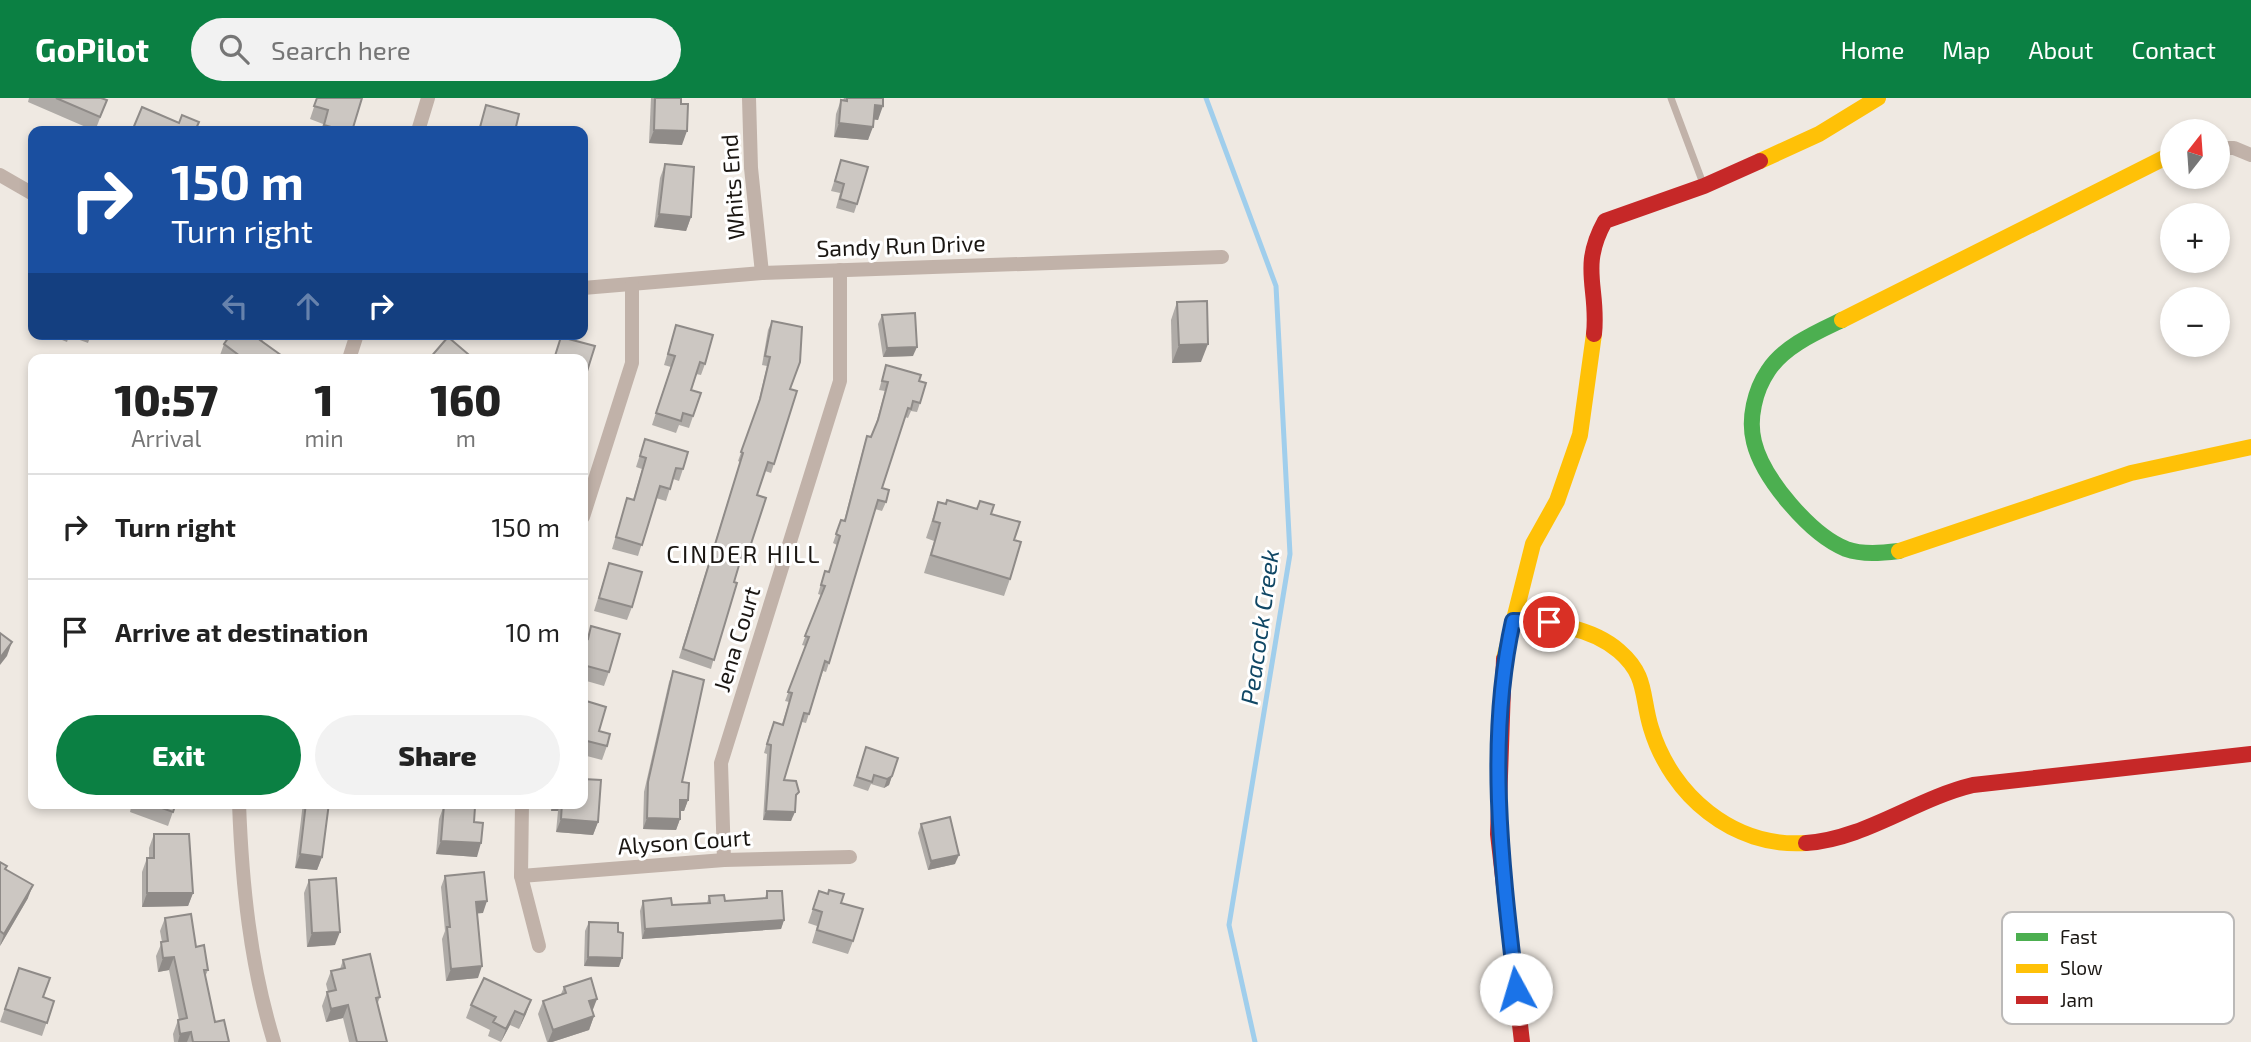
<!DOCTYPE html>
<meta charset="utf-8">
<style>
body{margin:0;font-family:"Exo 2",sans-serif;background:#f2f2f2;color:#222;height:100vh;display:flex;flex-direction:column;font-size:26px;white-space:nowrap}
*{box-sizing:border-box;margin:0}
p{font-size:23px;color:#767676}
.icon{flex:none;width:38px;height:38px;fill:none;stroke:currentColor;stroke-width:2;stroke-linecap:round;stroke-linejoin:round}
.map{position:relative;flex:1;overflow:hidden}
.drawer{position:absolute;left:28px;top:256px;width:560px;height:455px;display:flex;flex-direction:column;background:#fff;border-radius:14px;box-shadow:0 4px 10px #0003}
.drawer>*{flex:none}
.top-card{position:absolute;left:28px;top:28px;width:560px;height:214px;border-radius:14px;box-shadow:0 4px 10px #0003;background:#1a4fa0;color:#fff;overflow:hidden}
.needle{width:46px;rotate:17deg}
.tools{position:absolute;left:2160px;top:21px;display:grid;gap:14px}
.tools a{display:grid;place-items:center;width:70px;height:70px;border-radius:50%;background:#fff;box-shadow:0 4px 10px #0003;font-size:35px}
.pin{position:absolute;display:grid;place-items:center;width:60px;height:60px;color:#fff;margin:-30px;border:4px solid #fff;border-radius:50%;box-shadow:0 2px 7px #0007}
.me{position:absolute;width:77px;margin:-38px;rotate:354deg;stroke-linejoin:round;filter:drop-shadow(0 0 5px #0008)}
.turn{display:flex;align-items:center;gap:24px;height:147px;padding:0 28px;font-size:32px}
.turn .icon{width:91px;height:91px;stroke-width:2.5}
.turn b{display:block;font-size:49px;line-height:60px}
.lanes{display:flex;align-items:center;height:66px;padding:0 28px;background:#0003;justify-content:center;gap:35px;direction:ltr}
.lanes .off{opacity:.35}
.eta{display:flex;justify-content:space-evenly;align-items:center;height:119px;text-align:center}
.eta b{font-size:42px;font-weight:800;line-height:49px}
.cta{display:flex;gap:14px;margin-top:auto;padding:14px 28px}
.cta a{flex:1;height:80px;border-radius:42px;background:#0b8043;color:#fff;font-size:28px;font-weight:800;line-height:80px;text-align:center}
.cta a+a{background:#f2f2f2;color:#222}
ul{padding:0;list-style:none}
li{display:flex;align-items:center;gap:21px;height:105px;padding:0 28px;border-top:2px solid #e0e0e0}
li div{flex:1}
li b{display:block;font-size:26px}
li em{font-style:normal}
header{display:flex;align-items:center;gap:42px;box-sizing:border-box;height:98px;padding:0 35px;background:#0b8043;color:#fff}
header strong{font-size:33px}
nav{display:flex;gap:38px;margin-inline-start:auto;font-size:24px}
.search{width:490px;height:63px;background:#f2f2f2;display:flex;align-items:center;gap:18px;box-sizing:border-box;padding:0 24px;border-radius:38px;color:#767676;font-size:26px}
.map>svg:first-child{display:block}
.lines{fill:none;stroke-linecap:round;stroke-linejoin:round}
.stream{stroke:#a0ceec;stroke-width:5}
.lane{stroke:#c1b2a9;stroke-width:7}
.street{stroke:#c1b2a9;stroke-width:14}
.fast{stroke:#4caf50;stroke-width:16}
.slow{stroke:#ffc107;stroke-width:16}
.jam{stroke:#c62828;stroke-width:16}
.wall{fill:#afaba7}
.shaded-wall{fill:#8f8b88}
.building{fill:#ccc7c2;stroke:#8f8b88;stroke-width:2}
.route-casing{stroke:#114b97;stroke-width:18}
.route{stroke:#1a73e8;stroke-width:12}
.labels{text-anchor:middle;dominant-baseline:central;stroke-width:6;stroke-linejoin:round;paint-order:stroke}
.street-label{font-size:23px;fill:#1b1713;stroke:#fff}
.neighbourhood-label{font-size:24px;letter-spacing:2px;fill:#1b1713;stroke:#fff}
.water-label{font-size:24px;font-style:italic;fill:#104765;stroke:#fff}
.key{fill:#fff;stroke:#bbb9b8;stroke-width:2}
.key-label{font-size:19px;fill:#1b1713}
</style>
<header>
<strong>GoPilot</strong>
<div class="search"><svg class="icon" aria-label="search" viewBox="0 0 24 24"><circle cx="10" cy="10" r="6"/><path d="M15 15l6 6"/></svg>Search here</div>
<nav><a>Home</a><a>Map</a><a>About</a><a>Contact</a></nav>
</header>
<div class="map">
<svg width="2251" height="944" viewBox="0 0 2251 944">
<rect width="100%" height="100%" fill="#efe9e2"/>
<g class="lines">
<path class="stream" d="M1206,0L1276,188L1290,456L1229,827L1255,944"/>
<path class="lane" d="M1671,0L1704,88"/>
<g class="street">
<path d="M749,0L751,70L762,175"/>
<path d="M418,33L428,0"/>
<path d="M2217,50H2234L2251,57"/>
<path d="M0,77L33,96"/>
<path d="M583,190L762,175L1222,159"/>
<path d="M349,261L357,236"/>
<path d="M583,419L632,265V186"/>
<path d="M239,705C242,786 250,866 274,944"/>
<path d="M522,705L521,778L539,848"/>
<path d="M724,762L721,665L840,283V172"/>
<path d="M521,778L724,762L850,759"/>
</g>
<path class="fast" d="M1842,222C1817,234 1784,248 1768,273C1755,292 1748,321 1754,344C1763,381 1811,437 1846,451C1863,457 1882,455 1899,453"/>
<g class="slow">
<path d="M1760,63L1819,36L1878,0"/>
<path d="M1842,222L2172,56"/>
<path d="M1899,453L2131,375L2251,349"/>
<path d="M1513,523C1550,525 1590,528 1619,553C1648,578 1641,598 1651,630C1671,697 1733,750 1806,745"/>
<path d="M1504,561L1533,446L1557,403L1580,337L1594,236"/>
</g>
<g class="jam">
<path d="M1594,236C1599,190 1579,170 1605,123L1704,88L1760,63"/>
<path d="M1504,561L1498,736L1522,944"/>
<path d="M1806,745C1865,741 1915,701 1973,687L2251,656"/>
</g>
</g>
<g class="wall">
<path d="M29,0H101L107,2L95,33L28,4Z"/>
<path d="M317,0L352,33H321L323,26L310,21Z"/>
<path d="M651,0H681L682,47L649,45Z"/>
<path d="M844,0H883L878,22L874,21L868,42L834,39L836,16L841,2H843Z"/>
<path d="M841,62L857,106L854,115L836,110L840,95L831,93Z"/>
<path d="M665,66L691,119L686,133L654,129L660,80Z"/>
<path d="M1177,204L1201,264L1172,265L1171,222Z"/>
<path d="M882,217L913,258L883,259L878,226Z"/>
<path d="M772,223L790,291L774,366L771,375L765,373L757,397L750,449L747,458L742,456L711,571L679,560L740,364L738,363L757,310L767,268L762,267L768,232Z"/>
<path d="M676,227L705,266L701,277L696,276L691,292L701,295L689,330L679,327L676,335L652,327L671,269L664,267Z"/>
<path d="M47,236H91L88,245L69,238L67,244Z"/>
<path d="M231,236H265L262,244L285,261H220L219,260L224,246Z"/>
<path d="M886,267L919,283L920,305L917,314L911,313L908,320L905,319L882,390L886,404L882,413L875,411L829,565L826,574L823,573L806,625L802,624L784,682L795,703L791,723L763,722L767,656L764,655L770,633L782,626L789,604L785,603L806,548L802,547L821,497L818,496L822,482L829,474L837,447L833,445L841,422L844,423L864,347L867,338L871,339L875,329L885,293L879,292Z"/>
<path d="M645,341L683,371L679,383L673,381L666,403L656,400L638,458L612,451L627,400L633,402L642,371L636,369Z"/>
<path d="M980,403L1014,442L1010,481L1004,498L924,475L934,443L926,440L938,404L946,406L977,411Z"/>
<path d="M609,465L632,509L627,522L594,513Z"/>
<path d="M591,528L609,574L604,588L583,582V540L587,541Z"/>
<path d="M673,573L682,684L688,702L684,713H680V721L676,732L643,731L644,694L669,584Z"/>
<path d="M583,602L607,648L602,662L583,657Z"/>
<path d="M866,649L898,660L889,687L884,690L871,686L868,693L853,688Z"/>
<path d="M132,705H176L168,728L130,714Z"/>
<path d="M303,705H329L322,759L317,772L295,770Z"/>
<path d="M551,705H583L598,724L593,737L556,734L558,713H551Z"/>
<path d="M444,707L474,724L477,759L436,756L439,721Z"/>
<path d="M921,726L955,766L928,772L918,735Z"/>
<path d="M154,736L193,795L188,808L142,809V774L147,760H149V750Z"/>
<path d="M0,764L28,800L0,848Z"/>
<path d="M445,778L483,815H477L478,880L446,883L442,841L445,833L441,789Z"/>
<path d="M309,782L335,847L307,849L304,795Z"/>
<path d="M767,793L784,822L781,831L642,841L640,813L643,803L672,807L707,805L709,798L725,803L765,800Z"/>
<path d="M819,793L841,805L853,843L848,856L812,845L817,828L808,825Z"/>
<path d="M165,820L196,849L208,872L205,879L215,924L229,944H174L173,936L178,922H179L169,872L158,874L156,858L162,844L160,833Z"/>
<path d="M589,824L619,869L584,868L585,833Z"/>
<path d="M343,862L380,899L377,907L387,944H349L343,920L326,924L322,908L327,894H328L326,886L331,873L340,871Z"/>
<path d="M19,870L43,899L54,903L42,938L0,924Z"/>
<path d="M564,889L592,914L594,918L589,932L552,944H547L538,916L543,903L561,896Z"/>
<path d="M531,902L519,931L510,927L501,944L488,938L490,932L466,920L471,907Z"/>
</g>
<g class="shaded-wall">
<path d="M875,7L883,8L878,22L870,21Z"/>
<path d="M839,25L873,29L868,42L834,39Z"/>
<path d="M654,32L687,33L682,47L649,45Z"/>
<path d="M659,116L691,119L686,133L654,129Z"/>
<path d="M1208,246L1201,264L1172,265L1179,247Z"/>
<path d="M917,249L913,258L883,259L887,250Z"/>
<path d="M12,544L7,558L0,567V560Z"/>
<path d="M892,678L889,687L884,690L887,681Z"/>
<path d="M680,702H688L684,713H677Z"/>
<path d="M554,705H560L558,713H551Z"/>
<path d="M766,713L795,714L791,723L763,722Z"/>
<path d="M647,720L680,721L676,732L643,731Z"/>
<path d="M561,721L598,724L593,737L556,734Z"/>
<path d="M441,743L481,745L477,759L436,756Z"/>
<path d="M300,756L322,759L317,772L295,770Z"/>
<path d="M959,757L955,766L928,772L931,763Z"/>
<path d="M33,787L28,800L0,848L4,836Z"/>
<path d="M147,795H193L188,808L142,809Z"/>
<path d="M487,803L483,815L472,816L476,804Z"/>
<path d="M784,822L781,831L642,841L645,831Z"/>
<path d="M340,834L335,847L307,849L312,835Z"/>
<path d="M174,859L169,872L158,874L163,860Z"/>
<path d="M588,859L622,860L619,869L584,868Z"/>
<path d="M482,868L478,880L446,883L451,871Z"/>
<path d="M597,901L592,914L589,903Z"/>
<path d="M531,902L526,916L519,931L524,917Z"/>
<path d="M348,907L343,920L326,924L331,911Z"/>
<path d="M515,913L510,927L501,944L506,931Z"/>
<path d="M594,918L589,932L552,944H548L553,932Z"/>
<path d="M191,934L187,944H178L180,936Z"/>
</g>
<g class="building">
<path d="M56,0H101L107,2L100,19Z"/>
<path d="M317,0H362L352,33H345L324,27L328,12L314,8Z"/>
<path d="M655,0H681V6H688L687,33L654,32Z"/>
<path d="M847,0H883V8L875,7L873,29L839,25L841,2L847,3Z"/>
<path d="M486,7L519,16L515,33H479Z"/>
<path d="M142,9L179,25L182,17L199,24L195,33H132Z"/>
<path d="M841,62L868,69L857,106L840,101L844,86L835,83Z"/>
<path d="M665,66L694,69L691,119L659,116Z"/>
<path d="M1207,203L1208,246L1179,247L1177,204Z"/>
<path d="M915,215L917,249L887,250L882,217Z"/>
<path d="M772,223L802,229L800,264L790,291L797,293L774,366L768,364L757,397L766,400L750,449L745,447L734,484L737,485L714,562L683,551L743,355L741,354L760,301L770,259L765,258Z"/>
<path d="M676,227L713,237L705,266L700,264L691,292L701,295L693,318L683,315L681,323L656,315L675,258L668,256Z"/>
<path d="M231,236H264L260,242L285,260V261H244L224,246Z"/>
<path d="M448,239L468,256L463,261H429Z"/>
<path d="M561,239L595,248L583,286V261H554Z"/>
<path d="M886,267L921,277L919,283L926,285L920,305L913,303L911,311L908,310L882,390L889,392L886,404L878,402L829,565L825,563L809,616L804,615L784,682L796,683L799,694L796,697L795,714L766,713L771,647L767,646L774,624L783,627L792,595L788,594L809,539L805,538L825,488L821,487L825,473L829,474L840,438L836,436L841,422L845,423L867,338L871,339L878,322L888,284L882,283Z"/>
<path d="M645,341L688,354L683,371L676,370L670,391L660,388L642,447L616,439L627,400L634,402L646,360L640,358Z"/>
<path d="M947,402L977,411L980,403L994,407L991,416L1020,424L1014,442L1021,444L1010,481L931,457L940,425L933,423L938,404L946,406Z"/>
<path d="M609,465L642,474L632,509L599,500Z"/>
<path d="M591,528L620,536L609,574L583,567V540L588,541Z"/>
<path d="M0,535L12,544L0,560Z"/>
<path d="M673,573L704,582L682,684L689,685L688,702H680V721L647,720L648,684Z"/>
<path d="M583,602L606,609L599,633L610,636L607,648L583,642Z"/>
<path d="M866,649L898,660L892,678L887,681L874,677L872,684L857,679Z"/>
<path d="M583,681L601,682L598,724L561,721L562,705H583Z"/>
<path d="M148,705H176L173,714Z"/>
<path d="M306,705H329L322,759L300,756Z"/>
<path d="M444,707L475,709L474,724L483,725L481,745L441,743Z"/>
<path d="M950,719L959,757L931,763L921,726Z"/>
<path d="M154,736H189L193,795H147V760H154Z"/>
<path d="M0,764L7,768L5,771L33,787L4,836L0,833Z"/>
<path d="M484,774L487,803L476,804L482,868L451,871L447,829H450L445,778Z"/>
<path d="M336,780L340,834L312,835L309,782Z"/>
<path d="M829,792L844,796L841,805L863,811L853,843L817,832L822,814L813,811L819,793L828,796Z"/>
<path d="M767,793H782L784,822L645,831L643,803L671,800L672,807L710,805L709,798L724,797L725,803L767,800Z"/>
<path d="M191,816L196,849L204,847L208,872H204L215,924L224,922L229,944H193L191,934L180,936L178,922L187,920L174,859L163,860L161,844L168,843L165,820Z"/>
<path d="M589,824L618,825V834L623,835L622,860L588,859Z"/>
<path d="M370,856L380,899L376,900L387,944H357L348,907L331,911L327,894L336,892L331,873L345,870L343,862Z"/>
<path d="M19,870L50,880L43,899L54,903L47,925L5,911Z"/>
<path d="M484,880L531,902L524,917L515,913L506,931L493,924L496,919L471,907Z"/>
<path d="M591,880L597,901L589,903L594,918L553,932L543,903L566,895L564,889Z"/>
</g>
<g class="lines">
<g class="route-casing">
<path id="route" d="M1516,891C1502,770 1486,644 1513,523L1549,524"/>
</g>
<use href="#route" class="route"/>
</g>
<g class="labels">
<g class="street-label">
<text transform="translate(732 89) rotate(-94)">Whits End</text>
<text transform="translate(901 147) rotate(-2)">Sandy Run Drive</text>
<text transform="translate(736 541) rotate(-73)">Jena Court</text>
<text transform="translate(684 743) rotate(-4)">Alyson Court</text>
</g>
<g class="neighbourhood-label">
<text x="744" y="455">CINDER HILL</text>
</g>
<g class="water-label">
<text transform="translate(1259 529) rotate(-82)">Peacock Creek</text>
</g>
</g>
<rect x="2002" y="814" width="232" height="112" rx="10" class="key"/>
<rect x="2016" y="835" width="32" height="8" fill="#4caf50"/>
<rect x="2016" y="866" width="32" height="9" fill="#ffc107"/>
<rect x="2016" y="898" width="32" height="8" fill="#c62828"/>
<g class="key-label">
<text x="2060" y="846">Fast</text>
<text x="2060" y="877">Slow</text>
<text x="2060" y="909">Jam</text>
</g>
</svg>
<div class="tools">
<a><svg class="needle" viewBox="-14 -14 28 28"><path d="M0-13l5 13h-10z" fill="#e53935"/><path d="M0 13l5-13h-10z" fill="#767676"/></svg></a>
<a>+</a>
<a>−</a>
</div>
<div class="pin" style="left:1549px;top:524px;background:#d93025"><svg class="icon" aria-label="arrive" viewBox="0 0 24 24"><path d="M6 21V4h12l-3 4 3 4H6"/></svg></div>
<svg class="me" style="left:1516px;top:891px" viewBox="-20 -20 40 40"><circle r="19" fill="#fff"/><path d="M0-13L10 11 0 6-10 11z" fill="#1a73e8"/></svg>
<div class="top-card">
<div class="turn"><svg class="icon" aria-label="right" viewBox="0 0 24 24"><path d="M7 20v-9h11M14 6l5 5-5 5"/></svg><div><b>150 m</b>Turn right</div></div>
<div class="lanes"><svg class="icon off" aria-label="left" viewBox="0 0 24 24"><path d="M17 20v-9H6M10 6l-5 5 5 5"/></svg><svg class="icon off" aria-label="ahead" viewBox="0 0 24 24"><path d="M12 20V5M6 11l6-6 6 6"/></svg><svg class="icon" aria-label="right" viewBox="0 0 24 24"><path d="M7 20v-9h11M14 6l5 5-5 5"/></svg></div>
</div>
<section class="drawer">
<div class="eta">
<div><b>10:57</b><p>Arrival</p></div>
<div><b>1</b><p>min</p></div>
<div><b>160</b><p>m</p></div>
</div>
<ul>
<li><svg class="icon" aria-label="right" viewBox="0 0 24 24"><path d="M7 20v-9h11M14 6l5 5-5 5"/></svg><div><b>Turn right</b></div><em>150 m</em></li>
<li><svg class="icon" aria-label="arrive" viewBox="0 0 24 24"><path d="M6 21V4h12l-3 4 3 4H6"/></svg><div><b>Arrive at destination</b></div><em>10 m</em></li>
</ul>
<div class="cta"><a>Exit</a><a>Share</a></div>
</section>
</div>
